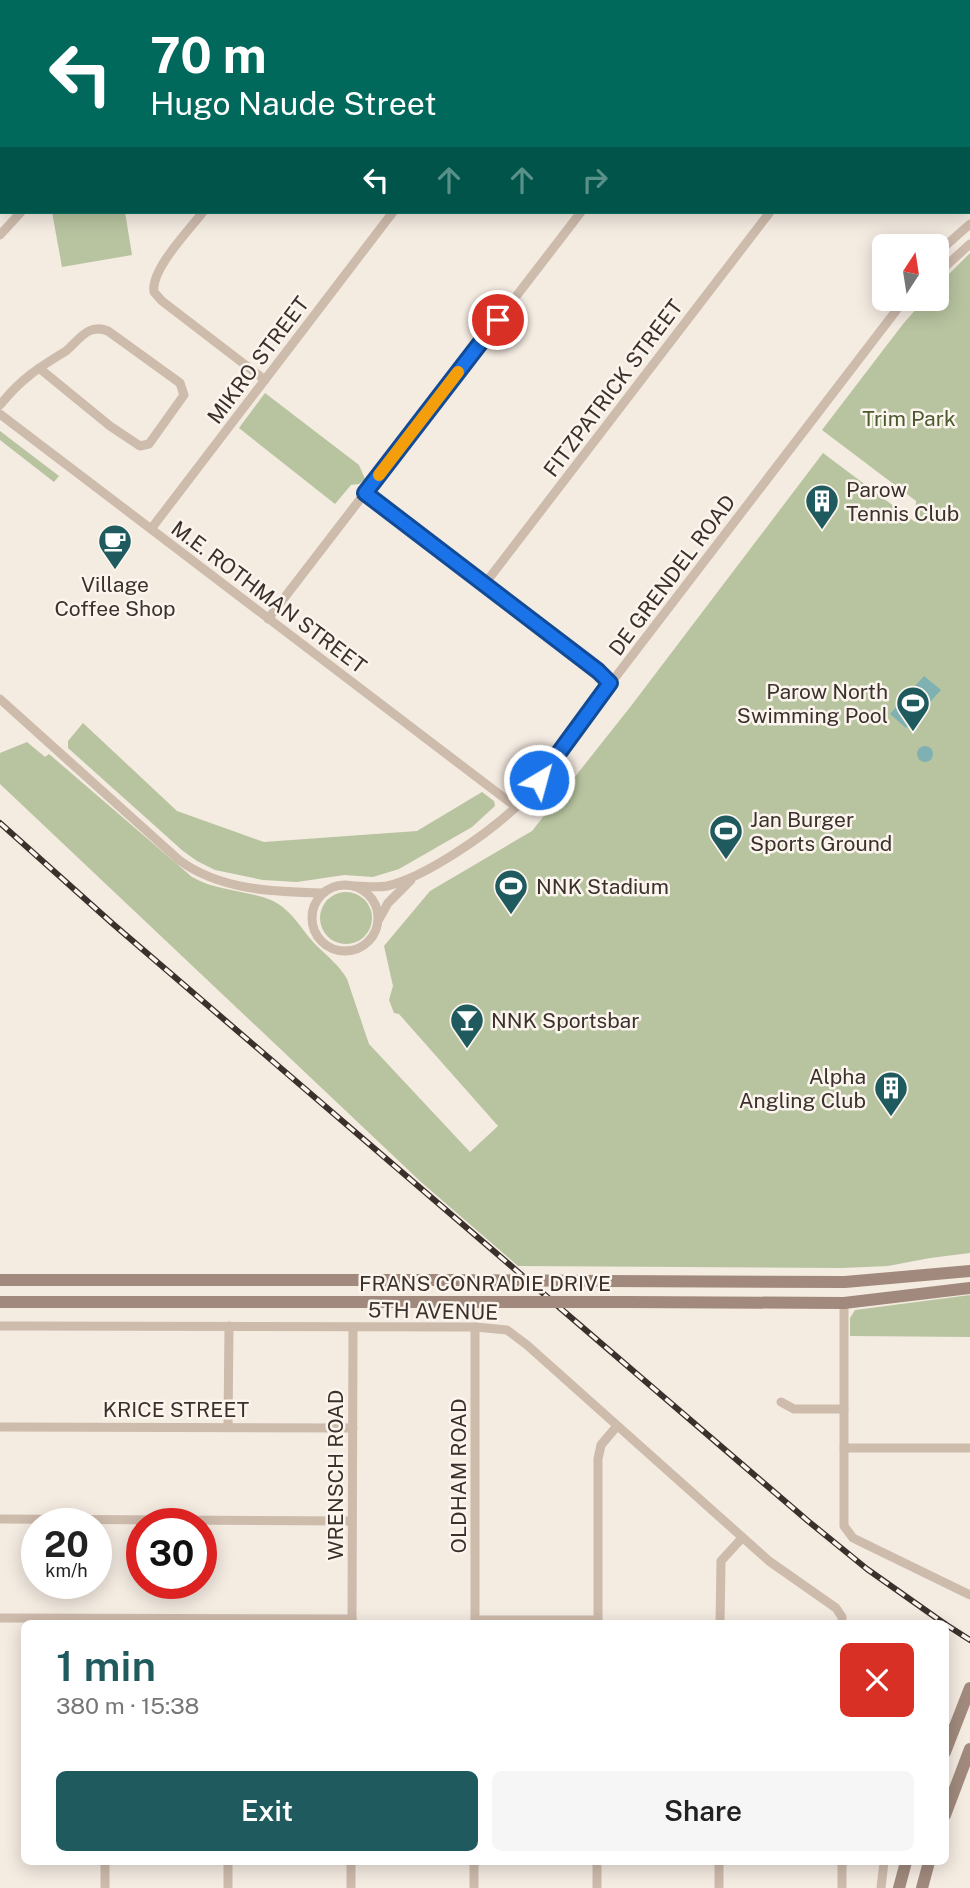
<!DOCTYPE html>
<meta charset="utf-8">
<style>
body{margin:0;font-family:"Public Sans",sans-serif;background:#f6f6f6;color:#222;height:100vh;display:flex;flex-direction:column;font-size:26px;white-space:nowrap}
*{box-sizing:border-box;margin:0}
p{font-size:23px;color:#767676}
.icon{flex:none;width:38px;height:38px;fill:none;stroke:currentColor;stroke-width:2;stroke-linecap:round;stroke-linejoin:round}
.map{position:relative;flex:1;overflow:hidden}
.sheet{position:absolute;left:21px;top:1620px;width:928px;height:245px;display:flex;flex-direction:column;background:#fff;border-radius:10px;box-shadow:0 4px 18px #0003}
.sheet>*{flex:none}
.hud{position:absolute;left:0px;top:0px;width:971px;height:214px;box-shadow:0 4px 18px #0003;background:#00695c;color:#fff;overflow:hidden}
.needle{width:46px;rotate:12deg}
.tools{position:absolute;left:872px;top:234px;display:grid;gap:14px}
.tools a{display:grid;place-items:center;width:77px;height:77px;border-radius:10px;background:#fff;box-shadow:0 4px 18px #0003;font-size:35px}
.speed{position:absolute;left:21px;top:1508px;display:flex;gap:14px;font-size:35px;font-weight:700;text-align:center}
.speed>*{display:grid;place-content:center;width:91px;height:91px;border-radius:50%;background:#fff;box-shadow:0 4px 18px #0003;line-height:1}
.speed small{font-size:18px;font-weight:400}
.speed .limit{border:10px solid #d22;background:#fff;color:#111}
.pin{position:absolute;display:grid;place-items:center;width:60px;height:60px;color:#fff;margin:-30px;border:4px solid #fff;border-radius:50%;box-shadow:0 2px 7px #0007}
.me{position:absolute;width:77px;margin:-38px;rotate:37deg;stroke-linejoin:round;filter:drop-shadow(0 0 5px #0008)}
.turn{display:flex;align-items:center;gap:24px;height:147px;padding:0 35px;font-size:32px}
.turn .icon{width:91px;height:91px;stroke-width:2.5}
.turn b{display:block;font-size:49px;line-height:60px}
.lanes{display:flex;align-items:center;height:66px;padding:0 35px;background:#0003;justify-content:center;gap:35px;direction:ltr}
.lanes .off{opacity:.35}
.round{display:grid;place-items:center;flex:none;width:74px;height:74px;border-radius:10px;background:#f6f6f6}
.headline{display:flex;align-items:center;justify-content:space-between;height:119px;padding:0 35px}
h1{font-size:42px;font-weight:600;line-height:52px;color:#1f5a5e}
.primary-button{display:flex;gap:14px;margin-top:auto;padding:14px 35px}
.primary-button a{flex:1;height:80px;border-radius:10px;background:#1f5a5e;color:#fff;font-size:28px;font-weight:600;line-height:80px;text-align:center}
.primary-button a+a{background:#f6f6f6;color:#222}
.map>svg:first-child{display:block}
.green{fill:#b8c4a0}
.water{fill:#7fb0b2}
.lines{fill:none;stroke-linecap:round;stroke-linejoin:round}
.minor{stroke:#cdbbac;stroke-width:9}
.secondary{stroke:#a18a7d;stroke-width:12}
.rail-casing{stroke:#3b302b;stroke-width:6}
.rail{stroke:#fbf5ee;stroke-width:3.5;stroke-dasharray:10;stroke-linecap:butt}
.secondary-bridge{stroke:#a18a7d;stroke-width:12}
.route-casing{stroke:#114b97;stroke-width:18}
.route{stroke:#1a73e8;stroke-width:12}
.slow{stroke:#f59e0b;stroke-width:12}
.labels{text-anchor:middle;dominant-baseline:central;stroke-width:5;stroke-linejoin:round;paint-order:stroke}
.street-label{font-size:21px;fill:#3b302b;stroke:#fbf5ee}
.park-label{font-size:21px;fill:#4a5a2e;stroke:#fbf5ee}
.poi-label{font-size:21px;fill:#3b302b;stroke:#fbf5ee;text-anchor:start}
</style>
<div class="map">
<svg width="970" height="1888" viewBox="0 0 970 1888">
<rect width="100%" height="100%" fill="#f4ebe1"/>
<g class="green">
<path d="M52,212H125L132,255L62,267Z"/>
<path d="M970,253V1253L930,1258L888,1266L842,1268L518,1266L421,1182L0,784V753L27,742L45,757L49,754L192,877C216,891 245,890 271,900C293,910 301,930 317,946C328,957 339,965 347,979L369,1044L470,1152L498,1126L399,1014L394,1013L389,1000L393,986L384,946L430,891L532,831L631,706L823,453L915,522L916,501L822,430L903,324L925,299H936V287Z"/>
<path d="M265,393L359,465L365,479L359,484L351,485L335,504L239,428Z"/>
<path d="M0,431L59,476L54,482L0,440Z"/>
<path d="M83,723L177,811L264,842L417,831L482,792L494,801L495,806L472,827L399,869L373,877L344,875L297,882L263,880L215,870L197,861L183,851L68,748V741Z"/>
<circle cx="346" cy="918" r="26"/>
<path d="M970,1295V1337L850,1336V1318L855,1310Z"/>
</g>
<g class="water">
<path d="M924,676L941,690L906,728L890,714Z"/>
<circle cx="925" cy="754" r="8"/>
</g>
<g class="lines">
<g class="minor">
<path d="M597,0L601,2"/>
<path d="M966,0L969,2"/>
<path d="M14,2V0"/>
<path d="M355,2L356,0"/>
<path d="M519,2L520,0"/>
<path d="M774,2V0"/>
<path d="M0,48H2"/>
<path d="M203,212C190,229 150,270 154,292L162,301L265,380"/>
<path d="M0,235L21,212"/>
<path d="M936,254L970,224"/>
<path d="M936,275L970,244"/>
<path d="M0,405C21,379 38,368 66,351C80,339 88,323 108,331L180,383L184,395L149,444L140,446L110,426L39,368"/>
<path d="M0,414L516,807"/>
<path d="M365,493L598,671L610,683"/>
<path d="M151,529L393,212"/>
<path d="M484,585L770,212"/>
<path d="M268,619L581,212"/>
<path d="M0,699L179,860C219,890 274,892 323,893"/>
<circle cx="345" cy="918" r="33"/>
<path d="M354,886C365,886 377,888 387,886C426,877 487,834 516,807L905,299"/>
<path d="M379,919L388,903L411,880"/>
<path d="M844,1303V1526L853,1538L970,1595"/>
<path d="M0,1326L475,1327L507,1330L527,1345L769,1561L836,1608L842,1617V1624"/>
<path d="M475,1327V1624"/>
<path d="M781,1402L794,1409H844"/>
<path d="M0,1427L353,1428"/>
<path d="M228,1427L229,1326"/>
<path d="M844,1448H970"/>
<path d="M0,1519L352,1521"/>
<path d="M0,1618L352,1619"/>
<path d="M475,1620H598"/>
<path d="M352,1623L353,1327"/>
<path d="M598,1624V1459L601,1445L617,1426"/>
<path d="M720,1624L721,1561L742,1538"/>
<path d="M105,1862V1888"/>
<path d="M228,1862V1888"/>
<path d="M351,1888V1862"/>
<path d="M474,1888V1862"/>
<path d="M597,1888V1862"/>
<path d="M719,1888V1862"/>
<path d="M842,1888V1862"/>
<path d="M881,1888L884,1862"/>
</g>
<g class="secondary">
<path d="M0,1280H452"/>
<path d="M604,1281L845,1282L970,1271"/>
<path d="M0,1302H475"/>
<path d="M629,1302L844,1303L970,1288"/>
<path d="M945,1752L970,1688"/>
<path d="M945,1815L970,1749"/>
<path d="M899,1888L906,1862"/>
<path d="M922,1888L929,1862"/>
</g>
<g class="rail-casing">
<g id="rail">
<path d="M0,823L113,924L808,1521L867,1569L945,1624"/>
<path d="M945,1624L970,1640"/>
</g>
</g>
<use href="#rail" class="rail"/>
<g class="secondary-bridge">
<path d="M452,1280L604,1281"/>
<path d="M475,1302H629"/>
</g>
</g>
<g class="lines">
<g class="route-casing">
<path id="route" d="M498,320L365,493L598,671L610,683L539,780"/>
</g>
<use href="#route" class="route"/>
<path class="slow" d="M379,475L458,372"/>
</g>
<defs>
<g id="building-pin" transform="scale(1.75)"><path d="M0 17L-7.5 6A9.5 9.5 0 1 1 7.5 6Z" fill="#1f5a5e" stroke="#fbf5ee"/><path d="M-4-6H4V6H1V3H-1V6H-4ZM-2.5-4.3h1.7v1.8h-1.7ZM.8-4.3h1.7v1.8H.8ZM-2.5-1h1.7V.8h-1.7ZM.8-1h1.7V.8H.8Z" fill="#fff"/></g>
<g id="cafe-pin" transform="scale(1.75)"><path d="M0 17L-7.5 6A9.5 9.5 0 1 1 7.5 6Z" fill="#1f5a5e" stroke="#fbf5ee"/><path d="M-5.5-4.5H6V0H3Q3 3.5 0 3.5H-2.5Q-5.5 3.5-5.5 0ZM3-3.2v2h1.7v-2ZM-6 4.5H4V6H-6Z" fill="#fff"/></g>
<g id="stadium-pin" transform="scale(1.75)"><path d="M0 17L-7.5 6A9.5 9.5 0 1 1 7.5 6Z" fill="#1f5a5e" stroke="#fbf5ee"/><path d="M0-5a6.5 5 0 1 0 0 10a6.5 5 0 1 0 0-10ZM-3.5-1.8h7v3.6h-7Z" fill="#fff"/></g>
<g id="bar-pin" transform="scale(1.75)"><path d="M0 17L-7.5 6A9.5 9.5 0 1 1 7.5 6Z" fill="#1f5a5e" stroke="#fbf5ee"/><path d="M-6-5H6L.8 .8V4.5H3.5V6h-7V4.5H-.8V.8Z" fill="#fff"/></g>
</defs>
<g fill-rule="evenodd">
<use href="#building-pin" x="822" y="501"/>
<use href="#cafe-pin" x="115" y="541"/>
<use href="#stadium-pin" x="913" y="703"/>
<use href="#stadium-pin" x="726" y="831"/>
<use href="#stadium-pin" x="511" y="886"/>
<use href="#bar-pin" x="467" y="1020"/>
<use href="#building-pin" x="891" y="1088"/>
</g>
<g class="labels">
<g class="street-label">
<text transform="translate(258 360) rotate(-53)">MIKRO STREET</text>
<text transform="translate(613 388) rotate(-53)">FITZPATRICK STREET</text>
<text transform="translate(672 575) rotate(-53)">DE GRENDEL ROAD</text>
<text transform="translate(269 597) rotate(37)">M.E. ROTHMAN STREET</text>
<text x="485" y="1283">FRANS CONRADIE DRIVE</text>
<text transform="translate(433 1311) rotate(1)">5TH AVENUE</text>
<text x="176" y="1409">KRICE STREET</text>
<text transform="translate(335 1475) rotate(-90)">WRENSCH ROAD</text>
<text transform="translate(458 1476) rotate(-90)">OLDHAM ROAD</text>
</g>
<g class="park-label">
<text x="909" y="418">Trim Park</text>
</g>
<g class="poi-label">
<text x="846" y="489">Parow<tspan x="846" dy="24">Tennis Club</tspan></text>
<text x="115" y="584" text-anchor="middle">Village<tspan x="115" dy="24">Coffee Shop</tspan></text>
<text x="888" y="691" text-anchor="end">Parow North<tspan x="888" dy="24">Swimming Pool</tspan></text>
<text x="750" y="819">Jan Burger<tspan x="750" dy="24">Sports Ground</tspan></text>
<text x="536" y="886">NNK Stadium</text>
<text x="491" y="1020">NNK Sportsbar</text>
<text x="866" y="1076" text-anchor="end">Alpha<tspan x="866" dy="24">Angling Club</tspan></text>
</g>
</g>
</svg>
<div class="tools">
<a><svg class="needle" viewBox="-14 -14 28 28"><path d="M0-13l5 13h-10z" fill="#e53935"/><path d="M0 13l5-13h-10z" fill="#767676"/></svg></a>
</div>
<div class="speed"><div>20<small>km/h</small></div><div class="limit">30</div></div>
<div class="pin" style="left:498px;top:320px;background:#d93025"><svg class="icon" aria-label="arrive" viewBox="0 0 24 24"><path d="M6 21V4h12l-3 4 3 4H6"/></svg></div>
<svg class="me" style="left:539px;top:780px" viewBox="-20 -20 40 40"><circle r="17" fill="#1a73e8" stroke="#fff" stroke-width="3"/><path d="M0-11L8 9 0 5-8 9z" fill="#fff"/></svg>
<div class="hud">
<div class="turn"><svg class="icon" aria-label="left" viewBox="0 0 24 24"><path d="M17 20v-9H6M10 6l-5 5 5 5"/></svg><div><b>70 m</b>Hugo Naude Street</div></div>
<div class="lanes"><svg class="icon" aria-label="left" viewBox="0 0 24 24"><path d="M17 20v-9H6M10 6l-5 5 5 5"/></svg><svg class="icon off" aria-label="ahead" viewBox="0 0 24 24"><path d="M12 20V5M6 11l6-6 6 6"/></svg><svg class="icon off" aria-label="ahead" viewBox="0 0 24 24"><path d="M12 20V5M6 11l6-6 6 6"/></svg><svg class="icon off" aria-label="right" viewBox="0 0 24 24"><path d="M7 20v-9h11M14 6l5 5-5 5"/></svg></div>
</div>
<section class="sheet">
<div class="headline"><div><h1>1 min</h1><p>380 m · 15:38</p></div><a class="round" style="background:#d93025;color:#fff"><svg class="icon" aria-label="close" viewBox="0 0 24 24"><path d="M6 6l12 12M18 6L6 18"/></svg></a></div>
<div class="primary-button"><a>Exit</a><a>Share</a></div>
</section>
</div>
